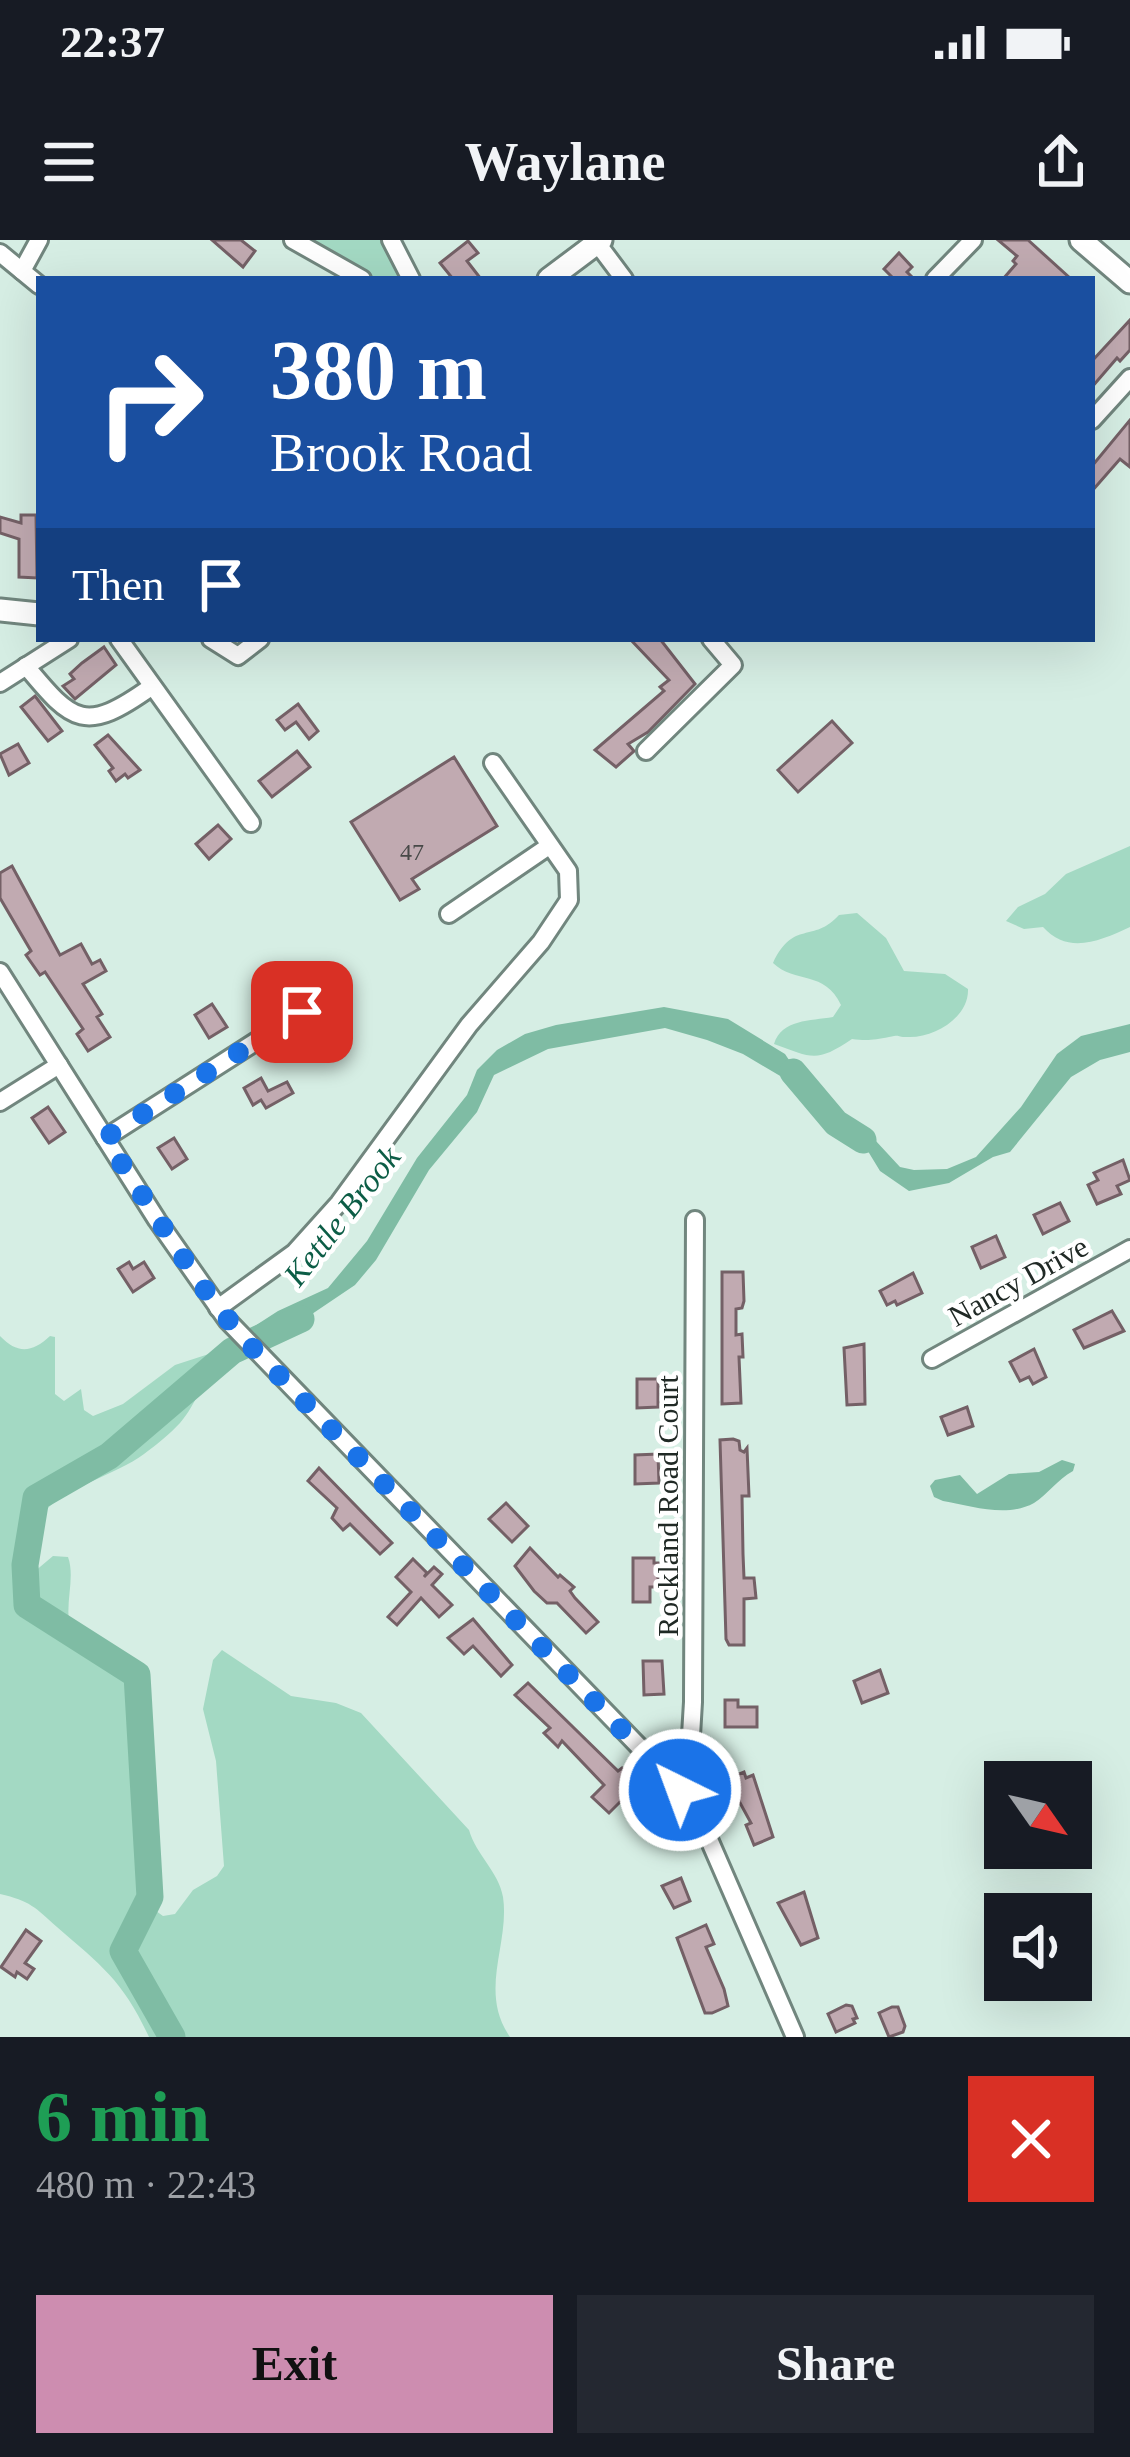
<!DOCTYPE html>
<meta charset="utf-8">
<style>
body{margin:0;font-family:"Times New Roman",serif;background:#242831;color:#f1f3f6;height:100vh;display:flex;flex-direction:column;font-size:45px;white-space:nowrap}
*{box-sizing:border-box;margin:0}
p{font-size:39px;color:#9ea1a6}
.icon{flex:none;width:66px;height:66px;fill:none;stroke:currentColor;stroke-width:2;stroke-linecap:round;stroke-linejoin:round}
.map{position:relative;height:1797px;overflow:hidden}
.panel{display:flex;flex-direction:column;background:#171b24;flex:1}
.panel>*{flex:none}
.banner{position:absolute;left:36px;top:36px;width:1059px;height:366px;border-radius:0px;box-shadow:0 12px 48px #0002;background:#1a4fa0;color:#fff;overflow:hidden}
.needle{width:78px;rotate:124deg}
.buttons{position:absolute;left:984px;top:1521px;display:grid;gap:24px}
.buttons a{display:grid;place-items:center;width:108px;height:108px;border-radius:0px;background:#171b24;box-shadow:0 12px 48px #0002;font-size:60px}
.pin{position:absolute;display:grid;place-items:center;width:102px;height:102px;color:#fff;margin:-51px;border-radius:24px;box-shadow:0 6px 18px #0006}
.me{position:absolute;width:132px;margin:-66px;rotate:318deg;stroke-linejoin:round;filter:drop-shadow(0 0 9px #0008)}
.turn{display:flex;align-items:center;gap:42px;height:252px;padding:0 36px;font-size:54px}
.turn .icon{width:156px;height:156px;stroke-width:2.5}
.turn b{display:block;font-size:84px;line-height:102px}
.then{display:flex;align-items:center;height:114px;padding:0 36px;background:#0003;gap:24px;font-size:45px}
.round{display:grid;place-items:center;flex:none;width:126px;height:126px;border-radius:0px;background:#242831}
.head{display:flex;align-items:center;justify-content:space-between;height:204px;padding:0 36px}
h1{font-size:72px;font-weight:700;line-height:90px;color:#1e9e55}
.button{display:flex;gap:24px;margin-top:auto;padding:24px 36px}
.button a{flex:1;height:138px;border-radius:0px;background:#cd8db0;color:#111;font-size:48px;font-weight:700;line-height:138px;text-align:center}
.button a+a{background:#242831;color:#f1f3f6}
.status{display:flex;justify-content:space-between;align-items:center;height:84px;padding:0 60px;background:#171b24;direction:ltr}
.status svg{height:33px;fill:currentColor}
header{display:flex;justify-content:space-between;align-items:center;height:156px;padding:0 36px;background:#171b24;font-size:54px;font-weight:700}
.map>svg:first-child{display:block}
.green{fill:#a3d9c3}
.water{fill:#7fbca4}
.lines{fill:none;stroke-linecap:round;stroke-linejoin:round}
.river{stroke:#7fbca4;stroke-width:27}
.building{fill:#c1aab1;stroke:#746066;stroke-width:3}
.minor-casing{stroke:#71867e;stroke-width:22}
.major-casing{stroke:#71867e;stroke-width:27}
.minor{stroke:#fff;stroke-width:16}
.major{stroke:#fff;stroke-width:21}
.route{stroke:#1a73e8;stroke-width:21;stroke-dasharray:0 37.8}
.labels{text-anchor:middle;dominant-baseline:central;stroke-width:9;stroke-linejoin:round;paint-order:stroke}
.number-label{font-size:24px;fill:#484948}
.street-label{font-size:30px;fill:#202925;stroke:#fff}
.water-label{font-size:33px;font-style:italic;fill:#0c5d46;stroke:#fff}
</style>
<div class="status"><b>22:37</b><svg viewBox="0 0 49 12"><path d="M0 12V9h3v3zM5 12V6h3v6zM10 12V3h3v9zM15 12V0h3v12zM26 1h20v11H26zM47 4h2v5h-2z"/></svg></div>
<header><svg class="icon" aria-label="menu" viewBox="0 0 24 24"><path d="M4 6h16M4 12h16M4 18h16"/></svg>Waylane<svg class="icon" aria-label="share" viewBox="0 0 24 24"><path d="M12 15V3M7 8l5-5 5 5M5 13v7h14v-7"/></svg></header>
<div class="map">
<svg width="1130" height="1797" viewBox="0 0 1130 1797">
<rect width="100%" height="100%" fill="#d6eee4"/>
<g class="green">
<path d="M293,0H390L411,39H366Z"/>
<path d="M1130,606V687C1100,701 1068,715 1043,687L1024,689L1006,681L1018,667L1045,654L1066,634Z"/>
<path d="M857,673L886,698L904,731L945,734L968,749C969,777 935,798 908,797C895,797 902,794 889,797C874,800 867,801 852,799C816,823 813,818 774,804C782,779 810,781 833,777L841,765C825,730 795,744 773,723C794,679 813,704 839,675Z"/>
<path d="M0,1096C17,1114 32,1113 50,1096L55,1097V1154L64,1161L81,1149L84,1170L93,1176L123,1164L175,1125L215,1112L225,1124C201,1138 197,1164 180,1183C170,1194 156,1205 144,1214C117,1235 60,1248 41,1276C31,1291 24,1313 28,1330L34,1332L53,1316L68,1317C75,1336 66,1360 69,1381L81,1385L108,1411L143,1427C146,1491 145,1553 158,1615C162,1633 151,1651 156,1671L163,1676L175,1674L193,1650L217,1636L224,1626L216,1521L203,1469L213,1420L222,1410L291,1456L336,1463L361,1473L469,1590C476,1615 499,1632 503,1657C510,1704 478,1751 510,1797H149C123,1741 102,1726 57,1687C35,1667 30,1661 0,1654Z"/>
</g>
<g class="water">
<path d="M664,767L728,779L785,814L827,877L875,900L900,927L914,930L947,929L976,917L1021,867L1057,814L1081,796L1130,784V812L1100,820L1071,837L1010,912L993,917L949,943L909,951L880,931L863,903L845,898L822,884L787,840L743,814L707,800L665,788L548,809L494,835L477,872L429,930L376,1020L355,1045L312,1074L264,1094L225,1124L215,1112L278,1071L328,1048L367,1001L417,918L467,855L477,830L497,810L525,794L556,785Z"/>
<path d="M1062,1220L1075,1224L1073,1231C1057,1240 1048,1254 1034,1263C1007,1278 971,1266 943,1261L934,1257L930,1246L935,1240L960,1235L977,1254L1009,1234L1039,1232Z"/>
</g>
<g class="lines">
<g class="river">
<path d="M793,832L836,883L863,900"/>
<path d="M172,1797L123,1711L150,1657L137,1435L27,1365L25,1325L36,1258L109,1216L232,1111L301,1079"/>
</g>
</g>
<g class="building">
<path d="M212,0H241L255,11L243,27Z"/>
<path d="M998,0H1028L1071,39H1003L1016,24L1013,21L1017,16Z"/>
<path d="M468,1L478,13L467,21L481,39H453L440,23Z"/>
<path d="M899,13L912,27L907,32L914,39H894L884,29Z"/>
<path d="M1130,80V110L1120,121L1117,118L1092,147V121Z"/>
<path d="M1130,180V227L1120,219L1092,251V226Z"/>
<path d="M21,275H36L37,338L19,337V299L0,293V277L21,283Z"/>
<path d="M630,399H660L695,444L648,492L628,504L634,511L616,527L595,510L664,451L660,447L669,440Z"/>
<path d="M104,407L116,425L75,459L63,446L74,439L70,434L82,423Z"/>
<path d="M35,456L62,491L48,501L21,467Z"/>
<path d="M298,464L318,491L309,499L296,482L285,490L277,480Z"/>
<path d="M832,481L852,503L798,552L778,530Z"/>
<path d="M108,495L140,530L128,538L125,534L116,541L109,531L113,528L95,505Z"/>
<path d="M18,504L29,523L9,535L0,514Z"/>
<path d="M297,511L310,527L272,557L259,541Z"/>
<path d="M454,517L497,586L412,639L419,649L400,660L351,582Z"/>
<path d="M218,585L231,599L209,619L196,604Z"/>
<path d="M12,626L60,715L81,704L92,724L100,720L106,731L83,744L102,774L97,777L110,797L88,811L77,794L83,789L45,732L40,735L26,715L31,711L0,658V633Z"/>
<path d="M212,764L227,787L209,798L195,775Z"/>
<path d="M261,838L268,851L287,842L293,853L266,868L261,860L253,865L244,848Z"/>
<path d="M48,867L65,892L49,903L32,878Z"/>
<path d="M174,898L187,919L172,929L158,908Z"/>
<path d="M1123,920L1130,940L1117,946L1121,954L1097,964L1088,945L1098,940L1094,933Z"/>
<path d="M1060,963L1069,981L1043,994L1034,975Z"/>
<path d="M996,996L1005,1017L981,1028L972,1007Z"/>
<path d="M129,1022L133,1029L144,1022L154,1038L133,1052L118,1029Z"/>
<path d="M722,1032H743L744,1061L742,1068L736,1069V1095L742,1094L743,1117H739L741,1163L722,1164Z"/>
<path d="M913,1033L922,1053L897,1065L895,1061L887,1065L880,1051Z"/>
<path d="M1112,1071L1124,1091L1084,1108L1074,1090Z"/>
<path d="M864,1104L865,1164L847,1165L844,1108Z"/>
<path d="M1034,1109L1046,1137L1033,1144L1029,1137L1020,1141L1010,1122Z"/>
<path d="M637,1139H658V1167L637,1168Z"/>
<path d="M967,1167L973,1186L948,1195L941,1177Z"/>
<path d="M733,1199L739,1201L740,1210L744,1212L747,1208L749,1256H742L743,1314L744,1338H754L756,1358L744,1359V1405H729L726,1399L720,1200Z"/>
<path d="M658,1214L659,1243L635,1244V1215Z"/>
<path d="M319,1228L392,1303L380,1314L350,1284L343,1290L332,1278L337,1268L308,1241Z"/>
<path d="M506,1263L528,1286L512,1302L489,1279Z"/>
<path d="M530,1308L558,1337L560,1335L574,1347L570,1351L575,1358L598,1382L586,1393L557,1363H547L534,1351L515,1326Z"/>
<path d="M633,1318H654V1323H658V1347H650V1362H633Z"/>
<path d="M413,1319L427,1333L424,1337L434,1327L442,1334L432,1345L452,1365L439,1377L421,1358L397,1385L388,1377L411,1352L396,1337Z"/>
<path d="M473,1379L512,1425L501,1436L473,1406L464,1414L448,1398Z"/>
<path d="M643,1421H662L664,1454L644,1455Z"/>
<path d="M880,1430L888,1453L862,1463L854,1441Z"/>
<path d="M528,1443L618,1531L622,1528L632,1539L623,1559L609,1573L592,1557L604,1545L562,1501L558,1507L544,1493L550,1488L515,1455Z"/>
<path d="M725,1460H738V1467H757V1487H725Z"/>
<path d="M744,1532L746,1538L753,1535L773,1597L754,1605L746,1585L751,1583L727,1539Z"/>
<path d="M681,1638L690,1661L674,1668L662,1646Z"/>
<path d="M804,1652L818,1698L801,1705L778,1663Z"/>
<path d="M706,1685L714,1704L706,1707L724,1749L728,1766L712,1773H705L677,1698Z"/>
<path d="M26,1690L41,1701L25,1723L34,1729L27,1739L17,1732L15,1737L1,1727Z"/>
<path d="M846,1765L852,1766L857,1778L853,1779L855,1783L836,1792L828,1774Z"/>
<path d="M892,1767H898L905,1786L903,1792L889,1797L879,1773Z"/>
</g>
<g class="lines">
<g class="minor-casing">
<g id="minor">
<path d="M293,0L362,39"/>
<path d="M391,0L411,39"/>
<path d="M597,3L624,39"/>
<path d="M0,13L39,45"/>
<path d="M22,31L39,0"/>
<path d="M935,39L973,0"/>
<path d="M1092,180L1130,138"/>
<path d="M119,399L251,583"/>
<path d="M211,399L238,416L260,399"/>
<path d="M26,426C73,483 85,494 151,447"/>
<path d="M0,443L69,399"/>
<path d="M646,511L733,425L711,399"/>
<path d="M449,674L549,606"/>
<path d="M0,732L157,980L227,1080L681,1550L708,1597L795,1797"/>
<path d="M0,862L59,825"/>
<path d="M105,898L302,772"/>
<path d="M218,1068L294,1013L339,963L469,785L541,702L569,660L568,631L493,523"/>
<path d="M932,1119L1130,1009"/>
<path d="M681,1550L690,1512L693,1462L695,980"/>
</g>
</g>
<g class="major-casing">
<g id="major">
<path d="M1081,0L1130,42"/>
<path d="M549,39L601,0"/>
<path d="M0,370L39,374"/>
</g>
</g>
<use href="#minor" class="minor"/>
<use href="#major" class="major"/>
</g>
<g class="lines">
<path class="route" d="M302,772L105,898L199,1042L240,1095L680,1550"/>
</g>
<g class="labels">
<g class="number-label">
<text x="412" y="612">47</text>
</g>
<g class="street-label">
<text transform="translate(1018 1041) rotate(-29)">Nancy Drive</text>
<text transform="translate(667 1266) rotate(-90)">Rockland Road Court</text>
</g>
<g class="water-label">
<text transform="translate(342 976) rotate(-52)">Kettle Brook</text>
</g>
</g>
</svg>
<div class="buttons">
<a><svg class="needle" viewBox="-14 -14 28 28"><path d="M0-13l5 13h-10z" fill="#e53935"/><path d="M0 13l5-13h-10z" fill="#9ea1a6"/></svg></a>
<a><svg class="icon" aria-label="sound" viewBox="0 0 24 24"><path d="M4 9h4l5-4v14l-5-4H4zM17 9q2 3 0 6"/></svg></a>
</div>
<div class="pin" style="left:302px;top:772px;background:#d93025"><svg class="icon" aria-label="arrive" viewBox="0 0 24 24"><path d="M6 21V4h12l-3 4 3 4H6"/></svg></div>
<svg class="me" style="left:680px;top:1550px" viewBox="-20 -20 40 40"><circle r="17" fill="#1a73e8" stroke="#fff" stroke-width="3"/><path d="M0-11L8 9 0 5-8 9z" fill="#fff"/></svg>
<div class="banner">
<div class="turn"><svg class="icon" aria-label="right" viewBox="0 0 24 24"><path d="M7 20v-9h11M14 6l5 5-5 5"/></svg><div><b>380 m</b>Brook Road</div></div>
<div class="then">Then<svg class="icon" aria-label="arrive" viewBox="0 0 24 24"><path d="M6 21V4h12l-3 4 3 4H6"/></svg></div>
</div>
</div>
<section class="panel">
<div class="head"><div><h1>6 min</h1><p>480 m · 22:43</p></div><a class="round" style="background:#d93025;color:#fff"><svg class="icon" aria-label="close" viewBox="0 0 24 24"><path d="M6 6l12 12M18 6L6 18"/></svg></a></div>
<div class="button"><a>Exit</a><a>Share</a></div>
</section>
